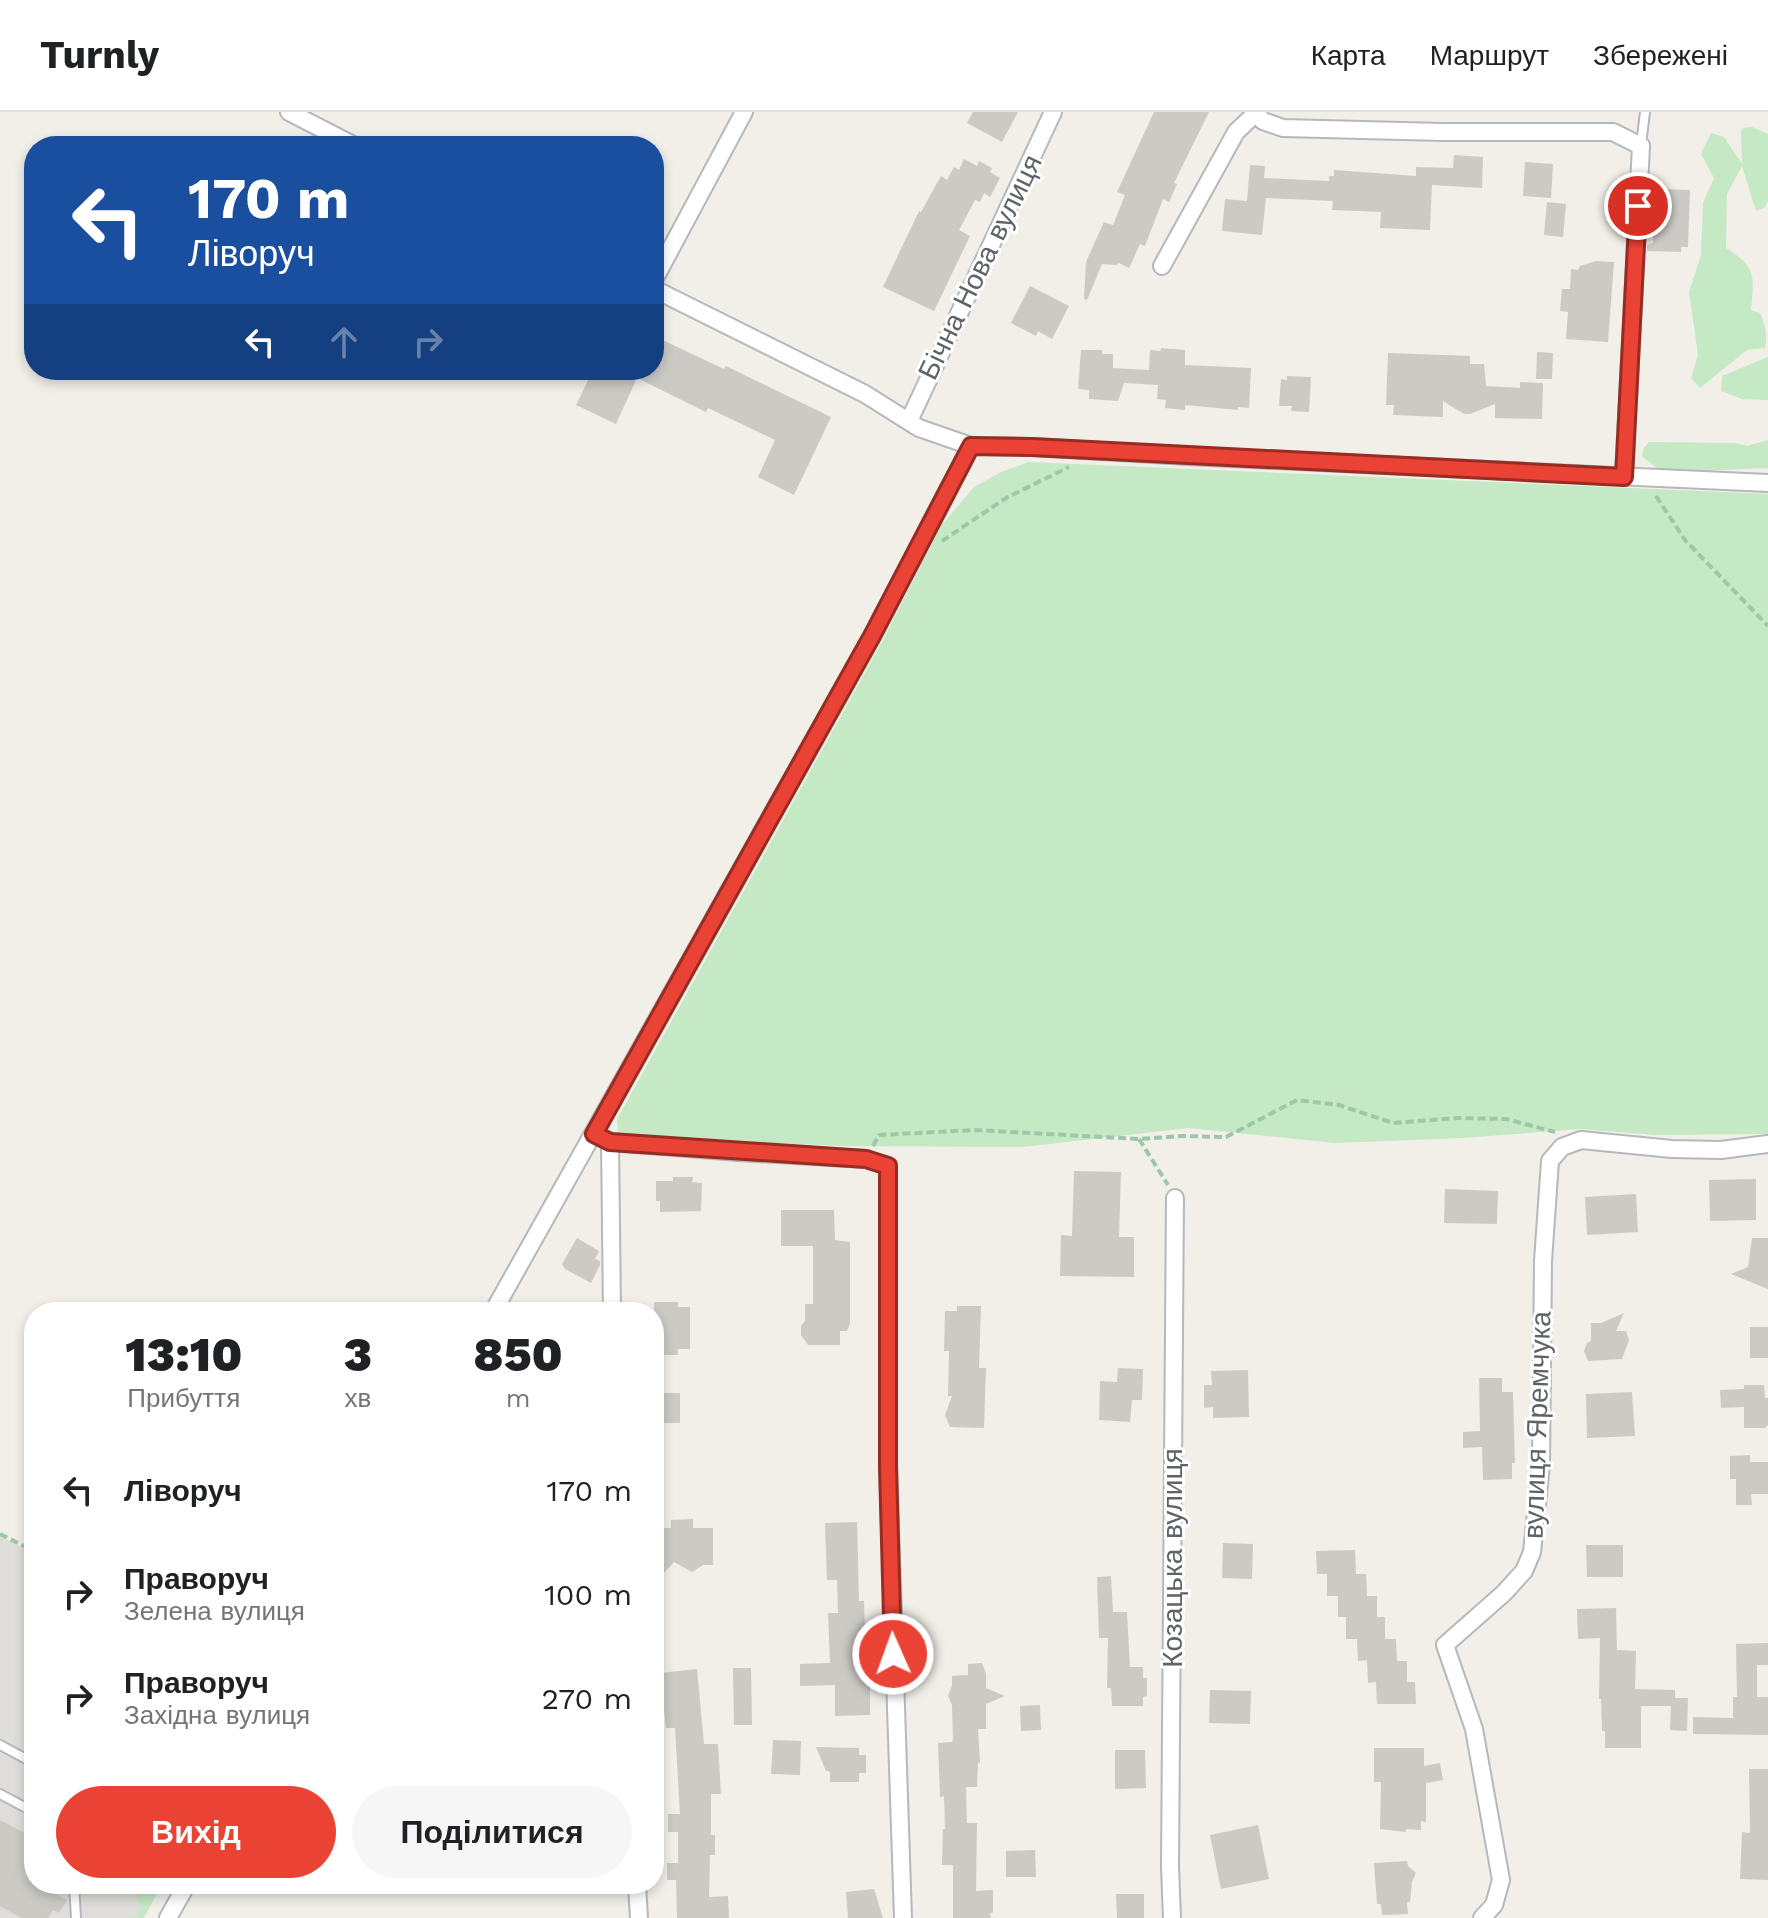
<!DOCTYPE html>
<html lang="uk">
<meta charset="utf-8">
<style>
body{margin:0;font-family:"Work Sans",sans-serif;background:#f6f6f6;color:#202124;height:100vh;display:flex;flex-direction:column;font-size:30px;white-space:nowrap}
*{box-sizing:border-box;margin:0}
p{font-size:26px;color:#757577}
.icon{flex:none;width:44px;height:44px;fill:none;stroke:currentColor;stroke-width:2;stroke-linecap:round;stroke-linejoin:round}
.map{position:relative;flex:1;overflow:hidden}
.sheet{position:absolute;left:24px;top:1190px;width:640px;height:592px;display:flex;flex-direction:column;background:#fff;border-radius:32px;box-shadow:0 4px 12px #0003}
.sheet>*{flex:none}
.top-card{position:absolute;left:24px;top:24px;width:640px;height:244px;border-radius:32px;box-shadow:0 4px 12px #0003;background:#1a4fa0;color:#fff;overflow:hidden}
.pin{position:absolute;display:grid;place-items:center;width:68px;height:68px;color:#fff;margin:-34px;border:4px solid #fff;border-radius:50%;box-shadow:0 2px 8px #0007}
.me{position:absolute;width:88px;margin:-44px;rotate:358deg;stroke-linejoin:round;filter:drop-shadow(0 0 6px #0008)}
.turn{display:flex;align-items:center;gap:28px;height:168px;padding:0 32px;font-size:36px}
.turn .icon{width:104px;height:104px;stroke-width:2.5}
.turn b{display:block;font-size:56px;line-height:68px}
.lanes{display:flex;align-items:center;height:76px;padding:0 32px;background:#0003;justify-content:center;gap:40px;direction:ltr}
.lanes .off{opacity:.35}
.eta{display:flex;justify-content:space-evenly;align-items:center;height:136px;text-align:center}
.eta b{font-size:48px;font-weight:800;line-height:56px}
.action{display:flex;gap:16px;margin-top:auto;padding:16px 32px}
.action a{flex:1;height:92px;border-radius:48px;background:#ea4335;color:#fff;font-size:32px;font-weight:800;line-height:92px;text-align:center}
.action a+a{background:#f6f6f6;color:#202124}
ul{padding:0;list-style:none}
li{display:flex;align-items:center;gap:24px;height:104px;padding:0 32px}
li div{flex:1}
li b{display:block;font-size:30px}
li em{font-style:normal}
header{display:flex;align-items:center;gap:48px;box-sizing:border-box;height:112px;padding:0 40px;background:#fff;border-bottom:2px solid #e0e0e0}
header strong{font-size:38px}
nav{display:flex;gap:44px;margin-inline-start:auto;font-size:28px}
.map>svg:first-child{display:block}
.industrial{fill:#e0deda}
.green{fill:#c5e8c5}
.building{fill:#cccac5}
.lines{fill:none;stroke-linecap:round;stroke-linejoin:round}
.service-casing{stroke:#b5b8bc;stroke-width:12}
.minor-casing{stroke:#b5b8bc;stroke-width:20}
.path{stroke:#9cc7a9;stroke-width:4;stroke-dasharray:8 4;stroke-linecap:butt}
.service{stroke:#fff;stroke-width:8}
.minor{stroke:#fff;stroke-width:16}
.route-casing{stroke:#982c22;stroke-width:20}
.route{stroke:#ea4335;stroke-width:14}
.labels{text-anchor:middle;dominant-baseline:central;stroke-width:6;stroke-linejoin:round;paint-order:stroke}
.street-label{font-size:28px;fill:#5f6368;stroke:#fff}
</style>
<header>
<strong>Turnly</strong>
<nav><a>Карта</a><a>Маршрут</a><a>Збережені</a></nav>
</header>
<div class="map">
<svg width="1768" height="1806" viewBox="0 0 1768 1806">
<rect width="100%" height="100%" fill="#f1efe8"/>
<path class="industrial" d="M0,1424L34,1442V1772H156L139,1806H0Z"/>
<g class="green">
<path d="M1752,15L1768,22V89L1764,96L1756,99L1742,54L1727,82L1726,136C1757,156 1754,163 1751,198L1760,201C1765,213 1768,223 1765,236L1747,238L1700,276L1691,266L1698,243L1689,180L1701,143L1703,91L1714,66L1701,42L1711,21L1724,25L1742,52L1741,20L1743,16Z"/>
<path d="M1768,245V288L1742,287L1721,279L1722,264Z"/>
<path d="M1768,328V356L1671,360L1659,358L1642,344L1643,337L1649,330L1735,331L1747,334Z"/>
<path d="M1029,350L1768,382V1022L1656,1023L1580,1017L1463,1026L1335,1031L1188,1016L1023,1035L840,1034L618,1024L617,1007L882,530L941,414L974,375L1001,360Z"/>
<path d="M97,1772H162L144,1806H131L137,1804L141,1796L137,1784Z"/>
</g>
<g class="building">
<path d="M973,0H1018L1002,30L967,11Z"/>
<path d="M1154,0H1209L1174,71L1177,72L1169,90L1163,87L1145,134L1140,132L1129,156L1119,151L1116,153L1102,152L1087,188L1084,187L1086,150L1104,110L1113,113L1125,83L1117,80Z"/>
<path d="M1454,43L1483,45L1482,76L1432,73L1430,118L1380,116L1381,100L1332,98L1333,89L1266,86L1262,123L1222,119L1225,87L1247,89L1250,53L1265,54L1264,66L1329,69V64H1334V58L1416,64V55L1453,56Z"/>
<path d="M964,47L977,54L979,49L992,56L990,60L1000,66L990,85L984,81L980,90L975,88L959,118L970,124L934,199L883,175L919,99L921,100L941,64L947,68L954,55L959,58Z"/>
<path d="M1525,50L1553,52L1551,86L1523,84Z"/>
<path d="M1662,77L1690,78L1688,135H1681V140L1647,139V133L1653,131L1655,92H1661Z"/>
<path d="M1547,90L1566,92L1563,125L1544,123Z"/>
<path d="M1596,149L1614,150L1608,230L1566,227L1568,200L1560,199L1562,177H1570L1571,157L1578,158L1580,154Z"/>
<path d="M1030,174L1069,194L1052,227L1038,219L1036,224L1011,211Z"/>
<path d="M654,224L724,257L726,254L831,305L794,383L758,365L775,328L708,296L706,300L637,266L616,312L576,293L593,258H654Z"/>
<path d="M1161,236L1185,238V253L1251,256L1249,296L1238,295V298L1185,293V298L1165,296L1166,288L1157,287L1158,273L1124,271L1118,289L1089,287V278L1078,277L1081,238H1102V242H1113V256L1149,258L1150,238L1160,239Z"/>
<path d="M1537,240L1553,241L1552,267H1536Z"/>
<path d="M1388,241L1470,244V252H1484L1486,274L1520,276V270L1543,271L1542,307L1495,306V292L1470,302H1464L1443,289V305L1393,303L1394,293H1386Z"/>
<path d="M1287,264L1311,265L1309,300L1291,299L1292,294H1279L1281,267L1287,268Z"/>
<path d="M1074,1059L1121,1060L1119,1125H1134V1165L1060,1164L1061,1123L1072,1124Z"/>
<path d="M673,1065H693L692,1070L702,1071L701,1099L660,1100V1089H656V1069H673Z"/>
<path d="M1756,1067V1108L1710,1109L1709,1068Z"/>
<path d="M1445,1077L1498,1079L1497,1112L1444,1111Z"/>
<path d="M1636,1082L1638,1120L1587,1123L1585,1085Z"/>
<path d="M781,1098H834L835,1128L850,1130V1211L847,1219H840V1233H808L801,1223V1214L805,1209V1192H813V1134H781Z"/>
<path d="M577,1126L599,1139L595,1147L600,1149V1153L591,1171L565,1157L562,1152Z"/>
<path d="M1752,1126H1768V1177L1731,1162L1748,1155Z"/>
<path d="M654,1190H678V1195H690V1237H678V1243H654Z"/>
<path d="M957,1194H981L979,1256H986L984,1316L950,1315L945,1303L952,1284H948L949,1239H944L945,1199H957Z"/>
<path d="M1624,1201L1616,1219H1626L1629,1228L1622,1247L1588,1249L1584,1239L1587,1231L1591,1229V1211H1601Z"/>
<rect x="1750" y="1215" width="18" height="31"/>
<path d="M1118,1256L1143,1257L1142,1288H1132L1130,1310L1099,1308L1100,1269L1117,1270Z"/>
<path d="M1248,1258L1249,1305L1213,1306V1295L1204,1296V1273H1212L1211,1259Z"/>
<path d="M1479,1266H1502V1280H1513L1515,1351H1512V1367L1483,1368L1482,1335L1463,1336V1320L1480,1319Z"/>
<path d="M1744,1273H1764L1765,1286H1768V1313L1765,1316H1744V1295L1721,1296L1720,1278L1744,1277Z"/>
<path d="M1632,1280L1635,1324L1587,1326L1586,1282Z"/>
<rect x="654" y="1281" width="26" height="30"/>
<path d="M1750,1343V1350H1768V1382H1751L1752,1393H1736V1367H1730V1344Z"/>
<path d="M693,1407V1416H713V1453H703L692,1460L674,1450L654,1472V1437L659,1436V1416H671V1408Z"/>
<path d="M857,1410L859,1489H864L866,1553H870V1603L835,1604V1573L800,1574V1552L830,1551L828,1501H838L837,1468H827L825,1411Z"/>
<path d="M1223,1431L1253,1432L1252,1467L1222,1466Z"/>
<path d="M1586,1433H1623V1465H1587Z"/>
<path d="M1355,1438L1356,1462H1366L1367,1484H1377V1505H1385V1527H1396L1397,1549H1407V1570H1415L1416,1592H1377L1376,1570L1368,1571L1367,1548L1358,1549L1357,1527H1346V1505H1338V1484H1327V1462H1317L1316,1439Z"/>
<path d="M1111,1464L1113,1500H1127L1130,1555H1143V1566H1147V1584L1143,1585V1594H1112L1111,1576H1107L1108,1526H1099L1097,1465Z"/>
<path d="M1616,1496L1617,1538L1636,1539L1635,1577L1675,1578V1586H1688L1687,1619L1670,1618L1671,1594H1641V1636H1605V1619H1602L1601,1587H1599L1600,1526L1578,1527L1577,1497Z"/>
<path d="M1768,1531V1553H1757V1585H1768V1623L1693,1622V1605L1733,1606V1585H1737L1736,1532Z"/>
<path d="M982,1551L986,1562V1576L1005,1584L986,1592V1617H978L980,1651H978L977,1675H966L967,1711H977L976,1779L993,1778V1801H990L991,1806H953V1753H942L943,1717H945L944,1684L940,1685L938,1631L952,1630L953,1627L952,1593L948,1584L952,1574V1564L968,1563V1552Z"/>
<path d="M733,1556H751L752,1613H734Z"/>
<path d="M697,1557L704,1632H718L721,1682H711V1723H715V1743H710L709,1785L728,1784L729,1806H677L676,1768H667V1751H678V1720H668V1702H680L675,1616H666L660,1561Z"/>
<path d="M1210,1578L1251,1579L1250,1612L1209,1611Z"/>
<path d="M1040,1593L1041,1618L1021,1619L1020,1594Z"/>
<path d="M773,1628L801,1629L800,1663L771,1662Z"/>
<path d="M816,1635L859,1636V1643H866V1661H859V1670H830V1660L826,1659Z"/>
<path d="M1374,1636H1424V1654L1440,1651L1443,1668L1426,1671V1710L1421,1709V1718L1406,1717V1720L1380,1717L1381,1670H1374Z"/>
<path d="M1115,1638H1145L1146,1676L1115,1677Z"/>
<path d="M1749,1657H1768V1768L1740,1767L1742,1720L1750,1721Z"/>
<path d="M0,1708L34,1726V1756L28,1767L67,1788L59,1801L53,1798L48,1806H21L0,1794Z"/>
<path d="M1258,1713L1269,1767L1221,1777L1210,1723Z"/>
<path d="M1035,1738L1036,1765H1006V1739Z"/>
<path d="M1407,1749L1408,1754L1416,1761L1412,1770L1410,1790H1407L1408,1802L1382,1803L1381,1792H1377L1374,1751Z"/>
<path d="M874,1777L883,1806H848L846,1780Z"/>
<path d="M1116,1782H1144V1806H1117Z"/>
</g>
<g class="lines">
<g class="service-casing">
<g id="service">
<path d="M1641,33L1645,0"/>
<path d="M0,1633L34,1651"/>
<path d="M0,1682L34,1700"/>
<path d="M74,1772L76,1806"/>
</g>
</g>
<g class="minor-casing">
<g id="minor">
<path d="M289,0L355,34"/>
<path d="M1255,0L1263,9L1283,16L1442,20H1613L1641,34L1624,365"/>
<path d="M1162,154L1236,20L1256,1"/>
<path d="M654,168L744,0"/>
<path d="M654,177L865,282L919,316L971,334L1032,335L1187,344L1768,371"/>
<path d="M909,309L1053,0"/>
<path d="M602,1026L610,1030L612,1200"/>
<path d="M610,1030L738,1040L866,1047L888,1054V1354L903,1806"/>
<path d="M493,1200L872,524L971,334"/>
<path d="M637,1772L639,1806"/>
<path d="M168,1806L187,1772"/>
<path d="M1172,1806L1170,1755L1175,1086"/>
<path d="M1482,1806L1494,1793L1501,1768L1474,1617L1445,1533L1504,1481L1524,1459L1532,1440L1541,1353L1543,1149L1550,1049L1562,1035L1581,1028L1672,1037L1721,1038L1768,1032"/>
</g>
</g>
<g class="path">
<path d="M1656,384L1685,428L1768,514"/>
<path d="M942,429L1006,386L1069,355"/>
<path d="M1139,1027L1168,1073"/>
<path d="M873,1034L879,1023L975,1018L1139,1027L1183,1024L1226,1025L1297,988L1339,993L1393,1011L1457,1006L1506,1007L1555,1020"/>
<path d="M0,1422L34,1439"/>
</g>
<use href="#service" class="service"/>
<use href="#minor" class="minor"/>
</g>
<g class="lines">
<g class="route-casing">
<path id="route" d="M893,1542L888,1354V1054L866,1047L610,1030L594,1022L872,524L971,334L1032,335L1624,365L1638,94"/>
</g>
<use href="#route" class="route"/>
</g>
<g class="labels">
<g class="street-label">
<text transform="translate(980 155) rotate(-64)">Бічна Нова вулиця</text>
<text transform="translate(1537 1313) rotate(-88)">вулиця Яремчука</text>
<text transform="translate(1172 1446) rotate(-90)">Козацька вулиця</text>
</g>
</g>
</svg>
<div class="pin" style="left:1638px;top:94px;background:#d93025"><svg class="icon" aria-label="arrive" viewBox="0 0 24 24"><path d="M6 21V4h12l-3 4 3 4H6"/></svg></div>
<svg class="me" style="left:893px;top:1542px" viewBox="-20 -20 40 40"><circle r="17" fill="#ea4335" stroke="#fff" stroke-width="3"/><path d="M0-11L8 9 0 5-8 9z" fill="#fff"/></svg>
<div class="top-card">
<div class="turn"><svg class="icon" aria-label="left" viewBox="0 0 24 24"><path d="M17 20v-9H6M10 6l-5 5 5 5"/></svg><div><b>170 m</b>Ліворуч</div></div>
<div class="lanes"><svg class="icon" aria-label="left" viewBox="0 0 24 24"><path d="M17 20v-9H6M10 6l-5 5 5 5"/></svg><svg class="icon off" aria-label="ahead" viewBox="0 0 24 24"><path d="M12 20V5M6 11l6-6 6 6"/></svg><svg class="icon off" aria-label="right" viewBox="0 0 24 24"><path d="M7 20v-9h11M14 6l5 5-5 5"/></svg></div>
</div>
<section class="sheet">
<div class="eta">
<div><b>13:10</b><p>Прибуття</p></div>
<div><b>3</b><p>хв</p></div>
<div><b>850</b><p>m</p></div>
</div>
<ul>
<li><svg class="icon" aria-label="left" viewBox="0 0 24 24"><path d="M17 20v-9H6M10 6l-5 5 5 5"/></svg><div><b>Ліворуч</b></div><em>170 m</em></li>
<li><svg class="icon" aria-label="right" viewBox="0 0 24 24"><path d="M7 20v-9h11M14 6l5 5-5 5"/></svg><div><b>Праворуч</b><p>Зелена вулиця</p></div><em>100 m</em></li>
<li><svg class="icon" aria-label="right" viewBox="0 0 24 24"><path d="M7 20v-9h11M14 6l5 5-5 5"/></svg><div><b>Праворуч</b><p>Західна вулиця</p></div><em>270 m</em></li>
</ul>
<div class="action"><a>Вихід</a><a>Поділитися</a></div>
</section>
</div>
